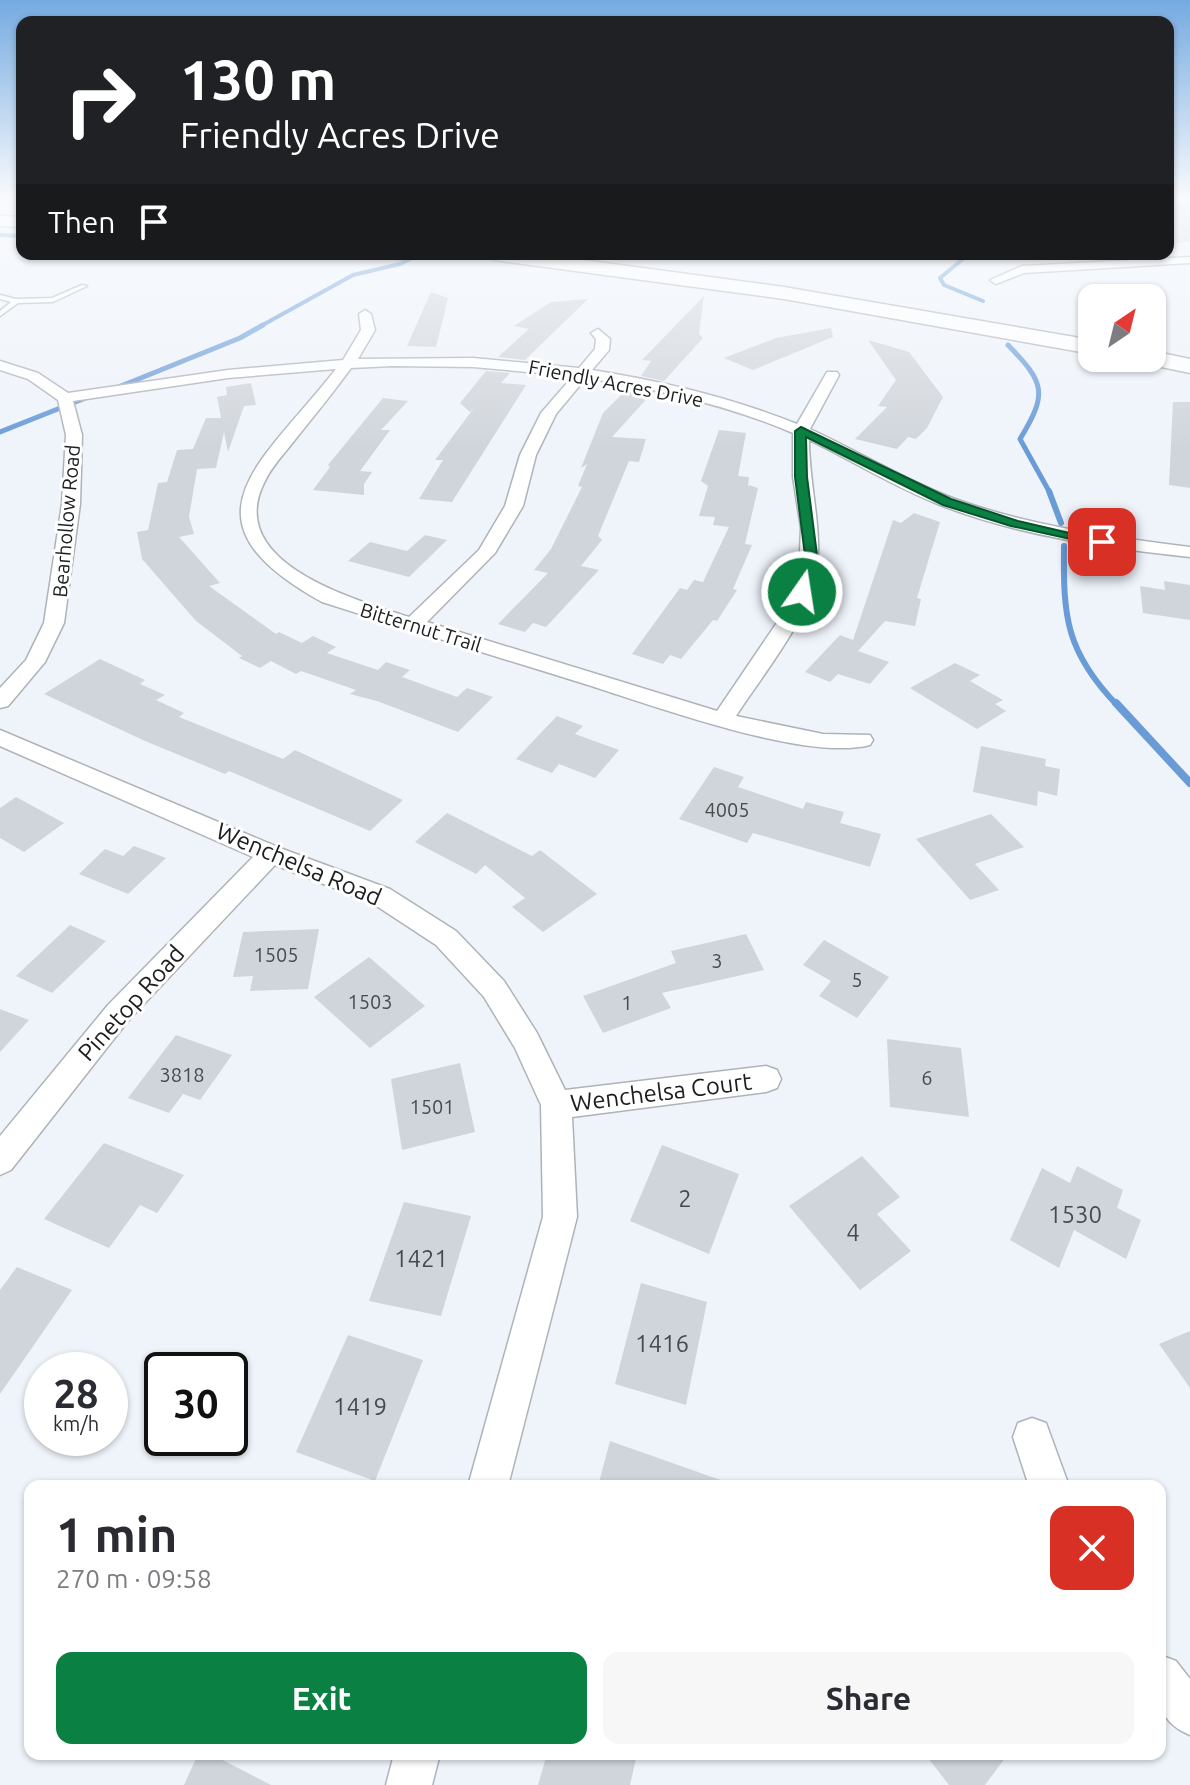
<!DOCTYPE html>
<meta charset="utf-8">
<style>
body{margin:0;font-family:Ubuntu,sans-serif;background:#f7f7f7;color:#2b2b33;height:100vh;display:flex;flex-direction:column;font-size:30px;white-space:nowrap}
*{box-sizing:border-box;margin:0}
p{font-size:26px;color:#7c7c81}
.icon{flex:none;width:44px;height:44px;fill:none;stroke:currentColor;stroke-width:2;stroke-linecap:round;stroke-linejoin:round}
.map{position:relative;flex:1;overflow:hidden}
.details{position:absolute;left:24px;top:1480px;width:1142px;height:280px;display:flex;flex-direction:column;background:#fff;border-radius:16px;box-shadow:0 2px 6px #0004}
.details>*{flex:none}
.top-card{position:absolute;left:16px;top:16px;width:1158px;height:244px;border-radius:16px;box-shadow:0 2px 6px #0004;background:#202124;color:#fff;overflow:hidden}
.needle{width:52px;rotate:35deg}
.tools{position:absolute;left:1078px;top:284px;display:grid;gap:16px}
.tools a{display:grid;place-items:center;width:88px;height:88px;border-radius:16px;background:#fff;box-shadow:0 2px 6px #0004;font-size:40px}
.speed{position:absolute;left:24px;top:1352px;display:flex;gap:16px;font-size:40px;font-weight:700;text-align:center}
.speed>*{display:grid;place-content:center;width:104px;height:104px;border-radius:50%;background:#fff;box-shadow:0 2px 6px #0004;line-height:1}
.speed small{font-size:20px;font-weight:400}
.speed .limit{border:4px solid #111;border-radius:12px;background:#fff;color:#111}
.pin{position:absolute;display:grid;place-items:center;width:68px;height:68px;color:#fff;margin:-34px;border-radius:16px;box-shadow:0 4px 12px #0006}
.me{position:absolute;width:88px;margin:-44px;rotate:13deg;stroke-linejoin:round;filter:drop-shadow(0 0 6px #0008)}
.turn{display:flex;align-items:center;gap:28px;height:168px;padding:0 32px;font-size:36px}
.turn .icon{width:104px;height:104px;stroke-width:2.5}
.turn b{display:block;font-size:56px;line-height:68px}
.then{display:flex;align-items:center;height:76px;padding:0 32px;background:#0003;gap:16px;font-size:30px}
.round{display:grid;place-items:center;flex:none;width:84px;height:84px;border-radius:16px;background:#f7f7f7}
.head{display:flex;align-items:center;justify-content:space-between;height:136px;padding:0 32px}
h1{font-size:48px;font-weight:600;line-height:60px}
.button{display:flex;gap:16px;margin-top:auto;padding:16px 32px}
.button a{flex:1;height:92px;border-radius:16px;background:#0b8043;color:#fff;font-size:32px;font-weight:600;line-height:92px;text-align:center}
.button a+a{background:#f7f7f7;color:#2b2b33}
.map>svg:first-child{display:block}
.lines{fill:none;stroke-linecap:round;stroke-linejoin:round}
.stream-far3{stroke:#699bd7;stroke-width:4}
.stream-far2{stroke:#699bd7;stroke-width:5}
.stream-far1{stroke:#699bd7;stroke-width:6}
.stream{stroke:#699bd7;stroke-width:8}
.building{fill:#d0d5db}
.lane-casing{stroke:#aeb3b8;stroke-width:3}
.street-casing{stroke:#aeb3b8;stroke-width:3}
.highway-casing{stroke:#aeb3b8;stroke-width:3}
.lane{fill:#fff;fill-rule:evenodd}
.street{fill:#fff;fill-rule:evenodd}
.highway{fill:#fff;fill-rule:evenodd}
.route{fill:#0b8043;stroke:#07532c;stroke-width:2}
.labels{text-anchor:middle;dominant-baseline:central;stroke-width:6;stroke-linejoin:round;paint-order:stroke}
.far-street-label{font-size:20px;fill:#1b1d1f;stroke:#fff}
.number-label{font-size:20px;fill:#484b4e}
.street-label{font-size:24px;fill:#1b1d1f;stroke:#fff}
.near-number-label{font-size:24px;fill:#484b4e}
</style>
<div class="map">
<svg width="1190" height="1785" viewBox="0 0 1190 1785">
<rect width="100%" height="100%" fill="#eff4fb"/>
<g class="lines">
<g class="stream-far3">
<path d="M0,235L22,236"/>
<path d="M335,254L406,259"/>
<path d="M969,254L940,278L944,285L983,301"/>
<path d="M259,327L353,275L400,264L420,254"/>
</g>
<g class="stream-far2">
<path d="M1008,345C1045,383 1048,393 1020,439L1050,493"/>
<path d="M116,388L240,338L263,325"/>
<path d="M0,432L88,397"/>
</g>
<g class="stream-far1">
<path d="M1049,491L1061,523"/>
<path d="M1064,546C1063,617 1066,652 1117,705"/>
</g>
<path class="stream" d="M1116,703L1190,783"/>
</g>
<g class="building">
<path d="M1168,198H1190V241L1168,245Z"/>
<path d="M431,292L448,298L436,347L407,346Z"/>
<path d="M704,296L699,334L703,338L664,381L641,376L651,361L642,360Z"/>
<path d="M588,299L525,360L498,357L529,329L514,326L551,302Z"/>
<path d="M831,328L833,337L753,370L724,358L776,338Z"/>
<path d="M868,340L909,352L943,397L927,428L916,439L908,437L897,449L855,439L887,407L878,406L896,380Z"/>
<path d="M486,371L510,373L501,383L526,385L452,502L419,499L443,460H435L474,408L470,412L460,403Z"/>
<path d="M251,383L256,405L244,406L228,452L224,432L216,468L197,469L189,517L194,534L179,537L220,583L209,586L276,634L279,632L302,643L313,636L336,647L327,653L378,670L386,662L410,670L402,677L457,697L467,688L493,697L458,732L377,701L350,694L356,690L301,671L296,674L271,661L260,668L239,658L242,656L196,621L142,559L137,532L148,530L158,483L167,482L177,450L193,449L206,418H221L217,397L227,395L226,387Z"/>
<path d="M628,388L652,393L612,437L646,439L639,462L629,461L598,536L602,540L581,566L599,570L546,627L533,623L525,632L498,624L548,573L534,570L551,549L582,487L578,486L587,464L581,468L603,413Z"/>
<path d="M383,398L408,401L381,430H390L360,471L372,472L364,484V495L313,490L330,467L328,465Z"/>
<path d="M1173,402H1190V488L1169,485Z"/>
<path d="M719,430L746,433L738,476L749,477L748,488L749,485L758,488L745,544L752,545L733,589L737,590L717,621L713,620L681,659L670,655L663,664L632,654L680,588L687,590L694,580L703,582L729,527L713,525L715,517L699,516L708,486L701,481Z"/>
<path d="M914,513L940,522L917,598L921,599L915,626L885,621L858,651L889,662L870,684L838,674L830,682L805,672L840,635L853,640L893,520L901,523Z"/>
<path d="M425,535L447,540L409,577L348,561L370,542L407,551Z"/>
<path d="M1164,581L1190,585V620L1143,613L1140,586L1165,590Z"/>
<path d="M100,659L145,680L140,684L165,695L156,700L184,713L179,717L283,759L295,750L403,800L370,831L229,771L225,774L145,741L44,694Z"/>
<path d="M955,663L980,675L970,681L1003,700L995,704L1006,711L977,729L910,688Z"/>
<path d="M557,716L583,726L575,734L619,750L595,778L559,764L552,773L516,759Z"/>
<path d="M981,746L1046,759L1045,766L1060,769L1057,796L1038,791L1037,806L973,792Z"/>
<path d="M714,767L744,777L738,787L803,809L806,802L844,812L840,823L881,834L870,867L753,833L747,843L679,819Z"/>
<path d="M16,797L64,823L24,852L0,838V808Z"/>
<path d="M447,813L532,856L540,850L597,894L543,932L512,907L525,898L485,865L476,874L415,842Z"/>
<path d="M991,814L1024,847L975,864L999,890L970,900L916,839Z"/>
<path d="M134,846L166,858L128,894L79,874L105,849L123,856Z"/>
<path d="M70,925L106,941L52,993L16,976Z"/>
<path d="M319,929L308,989L250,991L253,976L233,977L243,932Z"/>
<path d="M746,934L764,970L662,993L671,1008L603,1033L583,996L676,963L671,951Z"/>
<path d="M824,940L889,977L857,1018L819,996L831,981L803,965Z"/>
<path d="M369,957L425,1006L370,1048L314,997Z"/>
<path d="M0,1009L29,1020L0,1052Z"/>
<path d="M176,1035L232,1055L200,1100L183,1094L169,1113L128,1098Z"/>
<path d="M887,1039L961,1048L969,1117L890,1107Z"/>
<path d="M460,1063L475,1132L402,1150L391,1079Z"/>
<path d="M104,1143L184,1175L157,1213L140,1205L109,1248L44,1219Z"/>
<path d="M662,1145L739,1174L709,1254L630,1221Z"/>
<path d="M862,1156L900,1197L877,1214L911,1251L860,1290L789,1206Z"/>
<path d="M1077,1166L1123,1190L1117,1208L1141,1220L1126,1259L1074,1230L1059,1268L1010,1240L1042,1168L1070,1183Z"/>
<path d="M404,1202L471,1216L441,1316L369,1301Z"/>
<path d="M17,1267L72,1290L0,1394V1290Z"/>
<path d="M641,1283L707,1302L686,1405L615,1384Z"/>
<path d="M1190,1331V1388L1159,1344Z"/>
<path d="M348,1335L423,1360L375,1481L296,1452Z"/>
<path d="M610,1441L729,1483L728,1486H598Z"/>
<path d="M198,1754H211L271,1785H184Z"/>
<path d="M547,1754H637L630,1785H538Z"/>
<path d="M925,1754H1008L985,1785H949Z"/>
</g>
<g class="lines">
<g class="lane-casing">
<g id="lane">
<path d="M930,254H938L935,256Z"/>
<path d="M82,285L87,286L53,302L18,303L0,316V311L11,302L0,299V295L16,299L52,298Z"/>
</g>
</g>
<g class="street-casing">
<g id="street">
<path d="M1190,257V263L1024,273L996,284L990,280L1022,266Z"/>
<path d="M365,310L371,314L375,330L358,359L473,358L579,368L595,349L596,339L591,333L598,329L610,339L609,350L592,370C662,381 732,398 797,424L827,372H837L839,375L810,429C858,451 904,480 955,499C1030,526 1110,537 1190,547V557C1106,548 1020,536 940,505C894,487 853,461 809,440C809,484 822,526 817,570C814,612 759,680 736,716L823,734L870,735L873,740L870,745C805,762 652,705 585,684C497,657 410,630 322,602C172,519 262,464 336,369L228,378L73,401L82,435L80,504L64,623L45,662L8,706L0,708V688L26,660L44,623L62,504L66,435L58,400L28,379L0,370V361L38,373L68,393L228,370L343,360L361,330L359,314ZM392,366L473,367L573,376L541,413L520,455L505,506L479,550L409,617C356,600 222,563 265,481C272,466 284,454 294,441C313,417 333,393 351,368ZM586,378C656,389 728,405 793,433V477L801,528L799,574L778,621L717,711L427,622L495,553L523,506L536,455L556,414Z"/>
<path d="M0,730L280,848L390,889L456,931L504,981L537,1033L565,1090L766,1066L777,1070L781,1079L777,1088L766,1092L572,1117L577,1217L508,1486H468L543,1217L541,1105L515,1048L484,997L436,945L372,903L275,865L128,1021L11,1170L0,1175V1136L108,1005L253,857L0,746Z"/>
<path d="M1032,1418L1046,1423L1069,1486H1029L1013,1437L1018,1423Z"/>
<path d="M1160,1655L1176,1661L1190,1679V1735C1151,1719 1160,1691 1160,1655Z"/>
<path d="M394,1754H440L432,1785H386Z"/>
</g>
</g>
<g class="highway-casing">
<g id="highway">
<path d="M0,216L22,217V227L0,226Z"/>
<path d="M484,254H538L784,287L1092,340V354L784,299L494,260Z"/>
<path d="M1152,351L1190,359V373L1142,363L1138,358H1152Z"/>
</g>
</g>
<use href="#lane" class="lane"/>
<use href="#street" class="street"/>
<use href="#highway" class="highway"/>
</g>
<linearGradient id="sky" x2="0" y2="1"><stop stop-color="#75aae1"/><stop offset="0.44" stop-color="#f8fafd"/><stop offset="1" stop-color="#f8fafd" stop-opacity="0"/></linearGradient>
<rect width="1190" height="448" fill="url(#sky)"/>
<path class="route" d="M801,427L951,499L1018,521L1108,542L1102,546L1011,526L943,505L806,437L807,477L817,555L809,592L797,595L795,592L805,555L795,477V431Z"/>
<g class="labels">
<g class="far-street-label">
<text transform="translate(616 383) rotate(11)">Friendly Acres Drive</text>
<text transform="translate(66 521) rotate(-85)">Bearhollow Road</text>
<text transform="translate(421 627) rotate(17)">Bitternut Trail</text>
</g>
<g class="number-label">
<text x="727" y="809">4005</text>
<text x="276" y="954">1505</text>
<text x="717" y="960">3</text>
<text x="857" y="979">5</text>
<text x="370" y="1001">1503</text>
<text x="627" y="1002">1</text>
<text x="182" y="1074">3818</text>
<text x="927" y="1077">6</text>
<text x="432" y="1106">1501</text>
</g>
<g class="street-label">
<text transform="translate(299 864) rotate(23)">Wenchelsa Road</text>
<text transform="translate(131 1003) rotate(-48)">Pinetop Road</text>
<text transform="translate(661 1092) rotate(-7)">Wenchelsa Court</text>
</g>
<g class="near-number-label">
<text x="685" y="1198">2</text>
<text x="1075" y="1214">1530</text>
<text x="853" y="1232">4</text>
<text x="421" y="1258">1421</text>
<text x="662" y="1343">1416</text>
<text x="360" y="1406">1419</text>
</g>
</g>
</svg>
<div class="tools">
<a><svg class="needle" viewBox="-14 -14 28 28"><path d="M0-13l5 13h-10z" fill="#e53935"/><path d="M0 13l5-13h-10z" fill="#7c7c81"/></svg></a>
</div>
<div class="speed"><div>28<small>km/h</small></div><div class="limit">30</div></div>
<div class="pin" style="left:1102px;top:542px;background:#d93025"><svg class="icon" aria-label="arrive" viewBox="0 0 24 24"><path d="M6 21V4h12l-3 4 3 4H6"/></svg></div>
<svg class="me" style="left:802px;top:592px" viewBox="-20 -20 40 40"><circle r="17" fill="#0b8043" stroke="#fff" stroke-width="3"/><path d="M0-11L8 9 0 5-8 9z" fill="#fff"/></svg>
<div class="top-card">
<div class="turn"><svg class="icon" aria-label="right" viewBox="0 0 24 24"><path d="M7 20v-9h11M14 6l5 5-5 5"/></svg><div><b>130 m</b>Friendly Acres Drive</div></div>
<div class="then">Then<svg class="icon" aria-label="arrive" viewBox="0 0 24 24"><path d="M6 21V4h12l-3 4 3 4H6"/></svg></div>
</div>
<section class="details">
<div class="head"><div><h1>1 min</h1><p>270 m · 09:58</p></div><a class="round" style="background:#d93025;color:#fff"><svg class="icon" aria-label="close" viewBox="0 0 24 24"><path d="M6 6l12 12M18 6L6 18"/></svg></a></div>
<div class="button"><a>Exit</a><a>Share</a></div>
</section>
</div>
